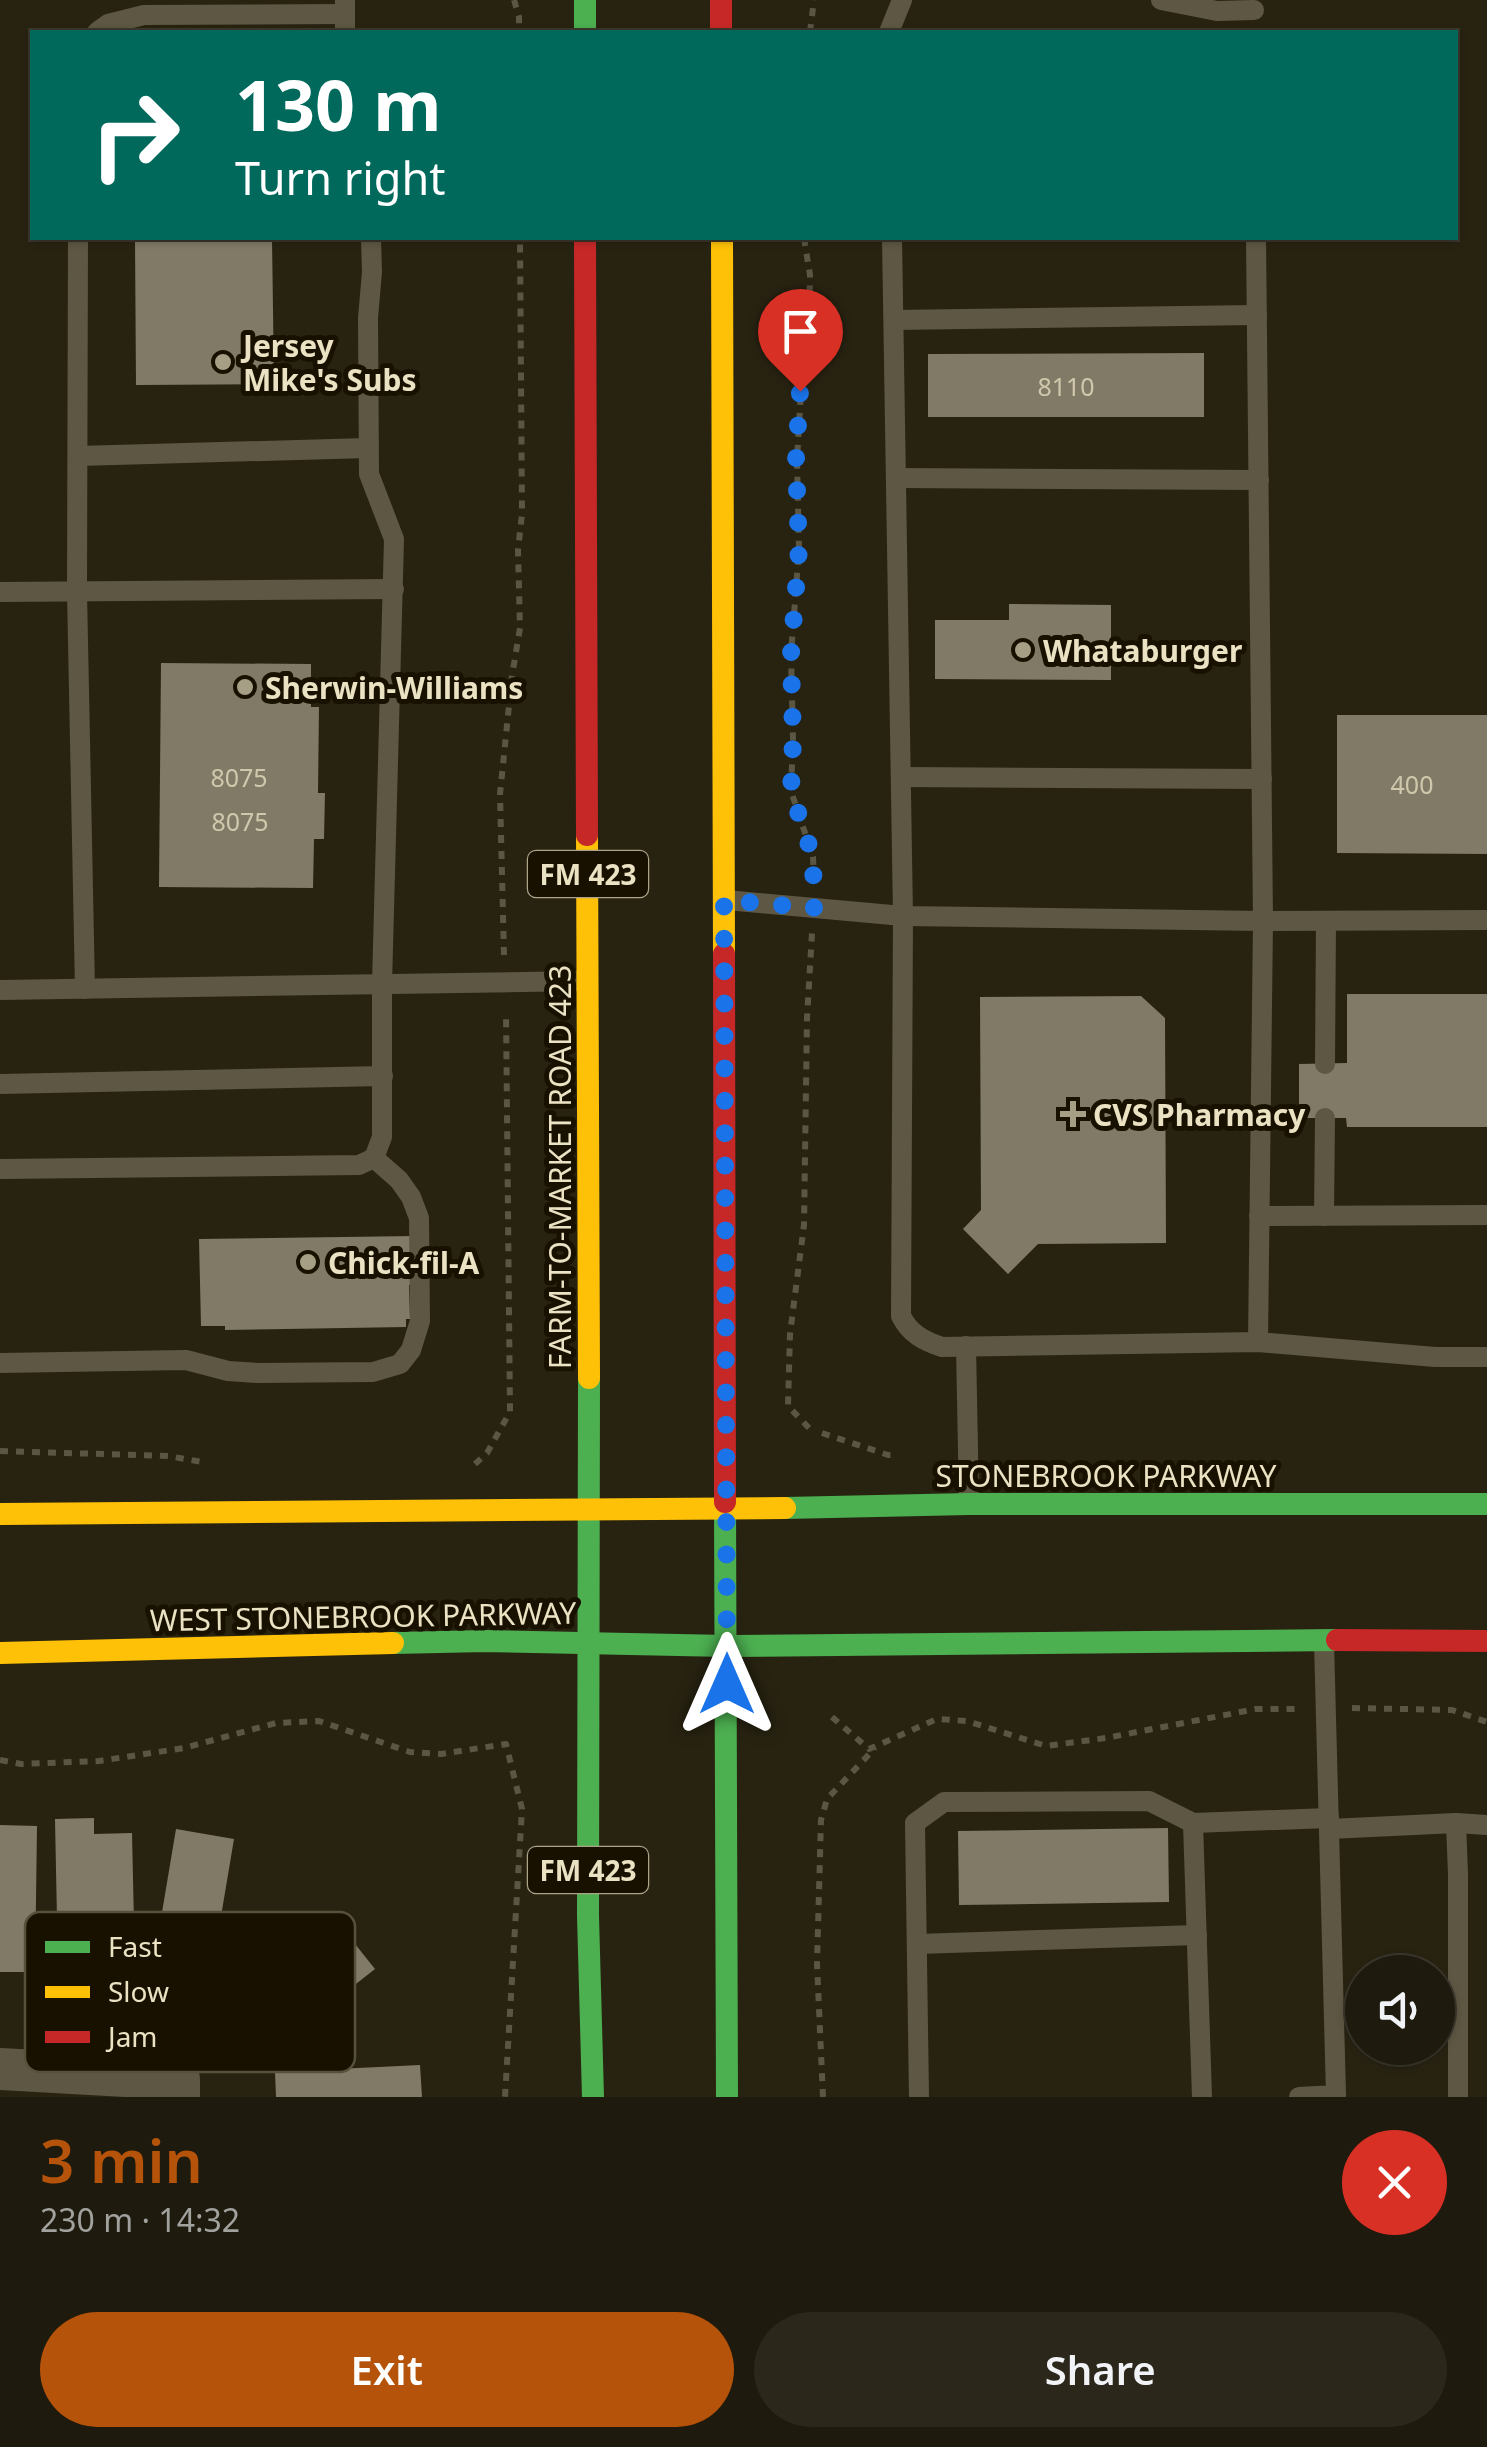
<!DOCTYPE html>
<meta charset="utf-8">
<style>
body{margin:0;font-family:"Noto Sans",sans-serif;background:#2b271b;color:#f1f3f6;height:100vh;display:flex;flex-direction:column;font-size:38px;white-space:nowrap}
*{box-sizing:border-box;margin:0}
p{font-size:32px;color:#a1a19d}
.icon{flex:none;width:55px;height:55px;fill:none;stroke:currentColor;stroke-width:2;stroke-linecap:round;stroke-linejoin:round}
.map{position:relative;height:2097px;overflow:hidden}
.drawer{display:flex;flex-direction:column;background:#1e1a0d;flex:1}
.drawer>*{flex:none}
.hud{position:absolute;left:30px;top:30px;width:1428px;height:210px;border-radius:0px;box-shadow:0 2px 8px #0004,0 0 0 2px #3c382e;background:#00695c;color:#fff;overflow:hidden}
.tools{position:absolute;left:1345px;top:1955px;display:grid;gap:20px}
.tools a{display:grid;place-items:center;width:110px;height:110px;border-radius:50%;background:#1e1a0d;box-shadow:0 2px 8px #0004,0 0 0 2px #3c382e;font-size:50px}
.pin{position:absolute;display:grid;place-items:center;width:85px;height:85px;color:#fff;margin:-102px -42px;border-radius:50% 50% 50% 0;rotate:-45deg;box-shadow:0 0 10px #0007}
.pin .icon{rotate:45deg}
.me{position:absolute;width:110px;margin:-55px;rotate:0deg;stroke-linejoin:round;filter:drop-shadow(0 0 8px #0008)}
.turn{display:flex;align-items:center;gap:35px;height:210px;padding:0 40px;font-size:45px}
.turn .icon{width:130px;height:130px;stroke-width:2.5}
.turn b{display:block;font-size:70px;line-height:85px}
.round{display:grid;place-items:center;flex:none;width:105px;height:105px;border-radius:52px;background:#2b271b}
.summary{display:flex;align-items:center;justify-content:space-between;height:170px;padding:0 40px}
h1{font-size:60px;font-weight:600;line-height:75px;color:#b45309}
.action{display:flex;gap:20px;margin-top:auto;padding:20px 40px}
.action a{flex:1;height:115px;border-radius:60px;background:#b45309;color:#fff;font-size:40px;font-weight:600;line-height:115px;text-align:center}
.action a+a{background:#2b271b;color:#f1f3f6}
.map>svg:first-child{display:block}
.building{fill:#817a66}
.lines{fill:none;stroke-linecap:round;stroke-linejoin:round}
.path{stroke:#5b5644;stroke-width:6;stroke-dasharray:8 8;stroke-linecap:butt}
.lane{stroke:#5e5743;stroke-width:20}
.street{stroke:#5e5743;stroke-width:42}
.fast{stroke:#4caf50;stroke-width:22}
.slow{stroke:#ffc107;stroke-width:22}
.jam{stroke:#c62828;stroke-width:22}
.route{stroke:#1a73e8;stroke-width:18;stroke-dasharray:0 32.4}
.poi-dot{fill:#a79f85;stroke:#181100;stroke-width:4}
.labels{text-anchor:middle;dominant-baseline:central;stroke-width:10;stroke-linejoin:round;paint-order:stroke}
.number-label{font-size:25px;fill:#d0c8ac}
.shield{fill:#181100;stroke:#aca389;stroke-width:2.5}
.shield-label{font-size:28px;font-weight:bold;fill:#ebe2c4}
.poi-label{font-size:30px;font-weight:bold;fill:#ebe2c4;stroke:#181100;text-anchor:start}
.street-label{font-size:30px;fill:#ebe2c4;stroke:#181100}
.key{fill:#181100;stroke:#57503b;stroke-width:2.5}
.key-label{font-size:28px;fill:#ebe2c4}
</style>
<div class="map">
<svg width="1487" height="2097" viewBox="0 0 1487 2097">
<rect width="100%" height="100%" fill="#282311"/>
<g class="building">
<path d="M135,238H272L274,384L136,385Z"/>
<path d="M1204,353V417H928V354Z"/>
<path d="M1009,604L1111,605V680L935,679V620H1009Z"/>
<path d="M161,663L311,664V707H319L318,793H325L324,839H314L313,888L159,887Z"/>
<path d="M1337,715H1487V854L1337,853Z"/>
<path d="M1347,994H1487V1127H1347L1346,1118H1299V1064L1347,1063Z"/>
<path d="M1141,996L1165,1018L1166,1243L1038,1244L1008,1274L963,1229L981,1210L980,997Z"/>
<path d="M415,1236L416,1285H409L410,1319H406V1327L225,1330V1326H201L199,1239Z"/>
<path d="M94,1818V1834L132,1833L135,1969L58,1970L55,1819Z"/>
<path d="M0,1825L37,1826L35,1972H0Z"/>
<path d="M1168,1828L1169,1902L959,1905L958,1831Z"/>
<path d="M176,1829L234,1839L212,1970L154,1960Z"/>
<path d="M331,1914L375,1969L273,2049L230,1994Z"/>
<path d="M420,2065L422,2097H276L275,2072Z"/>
</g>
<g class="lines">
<g class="path">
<path d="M514,0L519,17V32"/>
<path d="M810,32L814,0"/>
<path d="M804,238L810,275L809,339L801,391L797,460L799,549L791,654L793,740L791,791L813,857L814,881"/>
<path d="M504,955L500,794L512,676L520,628L518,550L522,514L520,238"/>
<path d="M809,1428L788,1406L790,1334L804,1225L807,1018L812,933"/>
<path d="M822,1433L888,1455H897"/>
<path d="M0,1451L168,1456L202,1462"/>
<path d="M475,1464L487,1453L510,1412L506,1012"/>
<path d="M1352,1708L1452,1710L1487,1722"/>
<path d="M832,1717L869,1749L937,1719L967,1721L1046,1746L1106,1738L1256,1709H1300"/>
<path d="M0,1760L21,1764L99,1761L184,1748L276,1723L319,1721L410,1752L441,1754L506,1744L522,1809L505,2097"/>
<path d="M823,2097L817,1964L821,1820L827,1799L875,1748"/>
</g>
<g class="lane">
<path d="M345,0V32"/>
<path d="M1161,0L1217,11L1254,10"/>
<path d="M97,32L108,24L144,15L345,14"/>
<path d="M889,32L902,0"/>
<path d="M78,238L77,592L85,989"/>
<path d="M892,238L903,916L901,1316C910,1334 924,1341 942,1347L1258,1342L1435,1357H1487"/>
<path d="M1256,238L1263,921L1258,1342"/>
<path d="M894,320L1257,315"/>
<path d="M78,456L368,448"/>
<path d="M896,478L1259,480"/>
<path d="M0,592L394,589"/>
<path d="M901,777L1262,779"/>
<path d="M726,900L903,916L1263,921L1487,920"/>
<path d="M0,990L586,981"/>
<path d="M1325,1064L1326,921"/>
<path d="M0,1084L383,1076"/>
<path d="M0,1169L359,1165L374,1158L382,1137V984L394,539L369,474L368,318L372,272L371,238"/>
<path d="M1259,1216L1487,1215"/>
<path d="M1324,1216L1325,1118"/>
<path d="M966,1346L969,1502"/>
<path d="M0,1363L186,1360L228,1371L258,1373L373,1372L400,1364L411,1350L420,1321L419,1218L411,1197L399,1180L374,1158"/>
<path d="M1193,1823L1202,2097"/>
<path d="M1456,1823L1487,1825"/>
<path d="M1329,1829L1456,1823L1458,1874V2097"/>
<path d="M917,1944L1197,1935"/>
<path d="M919,2097L915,1823L944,1802L1149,1801L1193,1823L1329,1818"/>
<path d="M1299,2097L1336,2095L1324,1642"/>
</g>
<path class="street" d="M0,2069L179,2079V2097"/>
<g class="fast">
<path d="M585,0V32"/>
<path d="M589,1378L588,1916L593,2097"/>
<path d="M725,1502L727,2097"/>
<path d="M785,1508L969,1504H1487"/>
<path d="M393,1643L486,1641L727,1646L1337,1640"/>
</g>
<g class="slow">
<path d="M722,238L724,954"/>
<path d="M587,835L589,1378"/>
<path d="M0,1514L785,1508"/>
<path d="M0,1653L393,1643"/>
</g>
<g class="jam">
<path d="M721,0V32"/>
<path d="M585,238L587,835"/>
<path d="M724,954L725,1502"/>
<path d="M1337,1640L1487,1641"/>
</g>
</g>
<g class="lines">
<path class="route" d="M727,1684L724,900L814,908L813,857L791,791L793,740L791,654L799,549L796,460L800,391"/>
</g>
<g class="poi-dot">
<circle cx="223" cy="362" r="10"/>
<circle cx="1023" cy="650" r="10"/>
<circle cx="245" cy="687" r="10"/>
<path d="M1068 1099h10v10h10v10h-10v10h-10v-10h-10v-10h10z"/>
<circle cx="308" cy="1262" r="10"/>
</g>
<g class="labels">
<g class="number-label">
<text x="1066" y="386">8110</text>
<text x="239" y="777">8075</text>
<text x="1412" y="784">400</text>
<text x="240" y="821">8075</text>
</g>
<g class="shield">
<rect x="528" y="851" width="120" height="46" rx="8"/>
<rect x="528" y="1847" width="120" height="46" rx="8"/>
</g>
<g class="shield-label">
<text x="588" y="874">FM 423</text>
<text x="588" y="1870">FM 423</text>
</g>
<g class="poi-label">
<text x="243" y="345">Jersey<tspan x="243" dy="34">Mike's Subs</tspan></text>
<text x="1043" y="650">Whataburger</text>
<text x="265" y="687">Sherwin-Williams</text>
<text x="1093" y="1114">CVS Pharmacy</text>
<text x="328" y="1262">Chick-fil-A</text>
</g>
<g class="street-label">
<text transform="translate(559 1167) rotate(-90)">FARM-TO-MARKET ROAD 423</text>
<text x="1106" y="1475">STONEBROOK PARKWAY</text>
<text transform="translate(363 1616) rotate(-1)">WEST STONEBROOK PARKWAY</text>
</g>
</g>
<rect x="25" y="1912" width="330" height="160" rx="15" class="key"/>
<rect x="45" y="1941" width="45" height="12" fill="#4caf50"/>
<rect x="45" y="1986" width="45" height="12" fill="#ffc107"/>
<rect x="45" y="2031" width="45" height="12" fill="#c62828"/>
<g class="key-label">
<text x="108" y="1957">Fast</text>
<text x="108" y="2002">Slow</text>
<text x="108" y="2047">Jam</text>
</g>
</svg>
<div class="tools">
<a><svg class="icon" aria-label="sound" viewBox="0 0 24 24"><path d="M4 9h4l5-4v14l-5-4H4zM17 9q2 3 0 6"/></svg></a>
</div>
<div class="pin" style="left:800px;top:391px;background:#d93025"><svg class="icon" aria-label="arrive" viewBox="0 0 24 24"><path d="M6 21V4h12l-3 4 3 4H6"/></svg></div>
<svg class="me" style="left:727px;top:1684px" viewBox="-20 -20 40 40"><path d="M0-17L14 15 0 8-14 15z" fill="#1a73e8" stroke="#fff" stroke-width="4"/></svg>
<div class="hud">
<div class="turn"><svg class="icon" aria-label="right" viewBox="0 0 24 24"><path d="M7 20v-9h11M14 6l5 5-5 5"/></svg><div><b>130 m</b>Turn right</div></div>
</div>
</div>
<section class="drawer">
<div class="summary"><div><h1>3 min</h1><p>230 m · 14:32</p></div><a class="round" style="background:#d93025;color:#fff"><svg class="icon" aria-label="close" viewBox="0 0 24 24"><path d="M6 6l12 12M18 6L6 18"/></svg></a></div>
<div class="action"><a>Exit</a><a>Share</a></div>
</section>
